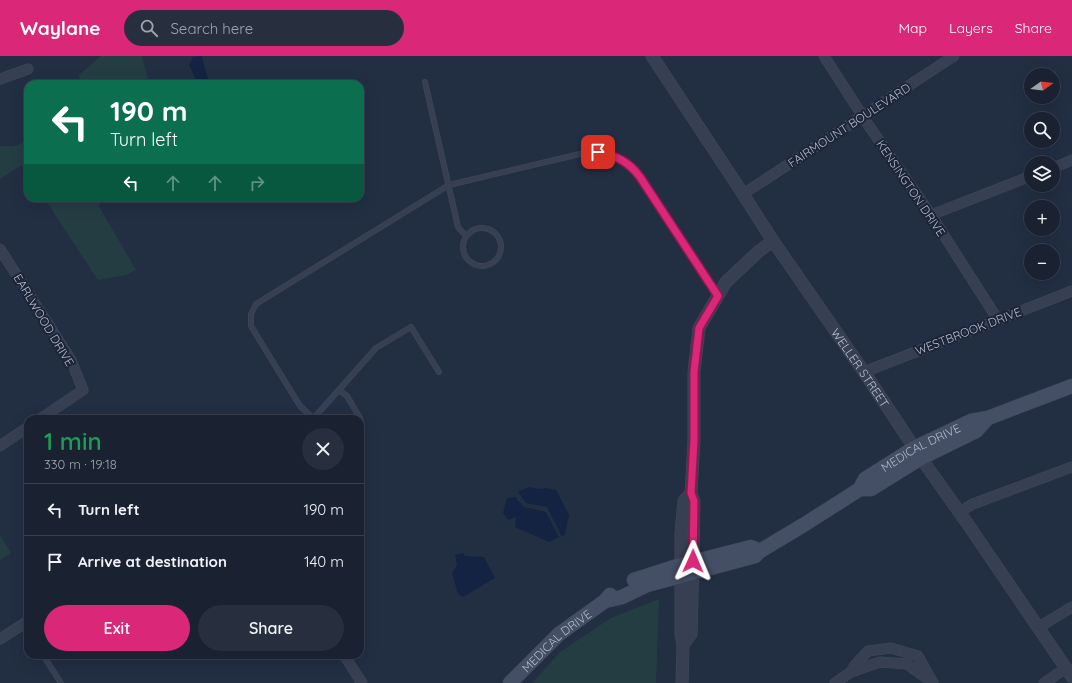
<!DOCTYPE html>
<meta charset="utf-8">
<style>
body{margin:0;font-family:Quicksand,sans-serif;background:#272f3e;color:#f1f3f6;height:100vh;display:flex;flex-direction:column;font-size:15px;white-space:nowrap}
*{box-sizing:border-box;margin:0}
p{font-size:13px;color:#9fa4ac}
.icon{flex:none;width:22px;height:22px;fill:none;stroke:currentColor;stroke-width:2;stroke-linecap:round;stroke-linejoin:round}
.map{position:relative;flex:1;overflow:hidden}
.details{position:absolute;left:24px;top:359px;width:340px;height:244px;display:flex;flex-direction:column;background:#1a2232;border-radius:12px;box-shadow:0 4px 16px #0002,0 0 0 1px #383f4d}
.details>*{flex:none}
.banner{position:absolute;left:24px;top:24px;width:340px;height:122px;border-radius:12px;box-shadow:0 4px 16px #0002,0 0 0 1px #383f4d;background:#0b6e4f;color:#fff;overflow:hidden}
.needle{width:26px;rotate:76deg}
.tools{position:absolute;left:1024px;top:12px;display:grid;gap:8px}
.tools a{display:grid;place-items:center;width:36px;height:36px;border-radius:50%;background:#1a2232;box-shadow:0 4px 16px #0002,0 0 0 1px #383f4d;font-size:20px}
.pin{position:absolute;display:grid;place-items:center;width:34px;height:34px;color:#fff;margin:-17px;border-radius:8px;box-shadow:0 2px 6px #0006}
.me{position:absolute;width:44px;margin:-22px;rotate:1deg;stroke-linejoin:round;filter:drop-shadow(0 0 3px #0008)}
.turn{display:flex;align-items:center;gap:14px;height:84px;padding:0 20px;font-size:18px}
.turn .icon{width:52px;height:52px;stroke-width:2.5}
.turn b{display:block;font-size:28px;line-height:34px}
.lanes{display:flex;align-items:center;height:38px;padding:0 20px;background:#0003;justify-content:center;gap:20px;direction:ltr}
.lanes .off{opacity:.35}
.round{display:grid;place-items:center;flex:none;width:42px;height:42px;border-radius:21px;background:#272f3e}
.headline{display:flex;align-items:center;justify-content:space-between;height:68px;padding:0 20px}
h1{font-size:24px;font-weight:600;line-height:30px;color:#1e9e55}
.button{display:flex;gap:8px;margin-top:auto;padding:8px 20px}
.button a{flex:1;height:46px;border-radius:24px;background:#db2777;color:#fff;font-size:16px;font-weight:600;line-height:46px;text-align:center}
.button a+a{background:#272f3e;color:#f1f3f6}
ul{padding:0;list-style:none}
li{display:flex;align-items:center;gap:12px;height:52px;padding:0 20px;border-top:1px solid #383f4d}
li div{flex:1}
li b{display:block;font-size:15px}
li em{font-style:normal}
header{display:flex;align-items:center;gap:24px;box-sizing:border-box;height:56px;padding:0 20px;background:#db2777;color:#fff}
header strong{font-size:19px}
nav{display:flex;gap:22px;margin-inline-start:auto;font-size:14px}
.search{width:280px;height:36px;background:#272f3e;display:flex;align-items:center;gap:10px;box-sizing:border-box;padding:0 14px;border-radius:22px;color:#9fa4ac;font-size:15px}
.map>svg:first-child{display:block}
.green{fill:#243d43}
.water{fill:#142341}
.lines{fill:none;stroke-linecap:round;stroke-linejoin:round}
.service-casing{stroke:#40495b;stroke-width:6}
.minor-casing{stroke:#40495b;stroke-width:11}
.tertiary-casing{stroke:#40495b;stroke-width:13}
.secondary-casing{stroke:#40495b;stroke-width:15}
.service{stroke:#374052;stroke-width:5}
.minor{stroke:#374052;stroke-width:10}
.tertiary{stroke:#374052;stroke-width:12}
.secondary{stroke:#444e65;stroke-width:14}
.route-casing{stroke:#8e194d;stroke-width:10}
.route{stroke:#db2777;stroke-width:7}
.labels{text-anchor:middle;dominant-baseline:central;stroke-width:4;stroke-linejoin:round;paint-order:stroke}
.street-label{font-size:12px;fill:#b3bbcc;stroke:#1c2537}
</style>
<header>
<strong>Waylane</strong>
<div class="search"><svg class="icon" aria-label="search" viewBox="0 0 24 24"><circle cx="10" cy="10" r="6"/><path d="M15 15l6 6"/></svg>Search here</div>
<nav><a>Map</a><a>Layers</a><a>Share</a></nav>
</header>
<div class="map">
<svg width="1072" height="627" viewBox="0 0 1072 627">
<rect width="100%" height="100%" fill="#222e42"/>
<g class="green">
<path d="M101,0H142L148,23L145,28H84L78,20Z"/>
<path d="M28,84V118L22,109L0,123V90H15Z"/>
<path d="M44,142H101L99,150L136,214L126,219L98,224Z"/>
<path d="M0,479L11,497L0,504Z"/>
<path d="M659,543L656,627H532L560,596L611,562Z"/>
</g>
<g class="water">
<path d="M202,0L204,10L210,28H198L189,9L193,1Z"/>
<path d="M529,431L539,433L546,432L556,434L569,459L565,478L562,481L547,451L526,447L518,436Z"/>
<path d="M515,441L524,451L546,456L559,481L549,486L515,471L516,461L508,464L503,457L507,442Z"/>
<path d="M463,497L465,500L484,501L495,522L463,541L458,538L452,517L457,509L455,499Z"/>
</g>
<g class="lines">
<g class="service-casing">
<g id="service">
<path d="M425,26L458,171L466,180"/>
<circle cx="482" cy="191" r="19"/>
<path d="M339,334L347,340L360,362L362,372L360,373"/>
<path d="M313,363L376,292L411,271L439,316"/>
<path d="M314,363L300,350L251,270V258L256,248L449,129L584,97C609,94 625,102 641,121L717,239"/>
<path d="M23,568L28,576"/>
<path d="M43,599L61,627"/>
</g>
</g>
<g class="minor-casing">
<g id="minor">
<path d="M824,0L869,70L931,159L998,264"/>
<path d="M0,23L28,13"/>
<path d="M1053,112L1072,104"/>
<path d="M743,138L954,0"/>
<path d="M931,159L1031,120"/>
<path d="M0,193L71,304L83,334L40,363"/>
<path d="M864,316L1072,235"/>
<path d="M0,390L28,371"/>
<path d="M959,456L973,448L1072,411"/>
<path d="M1039,571L1072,551"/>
<path d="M0,583L28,565"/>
<path d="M344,599L362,627"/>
<path d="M851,616L855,609L868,595L891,592L918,600L933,627"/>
<path d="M835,627L851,616L880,606L907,608L929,624"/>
<path d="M1044,627L1066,612"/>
</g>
</g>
<g class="tertiary-casing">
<g id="tertiary">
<path id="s1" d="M652,0L743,138L773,185L864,316L921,402L967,467L1072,621"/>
<path d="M683,589L691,578L693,505L694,445L691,437L694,384V316L699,272L726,226L759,195L773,185"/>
<path d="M682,627L683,589L681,577V477L684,445L691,437"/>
</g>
</g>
<g class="secondary-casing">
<g id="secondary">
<path d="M860,433H871L921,402L976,375L988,362"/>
<path d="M634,524L681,509L751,491L760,495"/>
<path id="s2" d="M605,545L622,541L647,529L755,500L760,495L805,468L860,433L865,423L914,392L971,365L988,362L1072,330"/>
<path id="s3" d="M510,627L559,578L605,545L610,539"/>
</g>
</g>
<use href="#service" class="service"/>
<use href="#minor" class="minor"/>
<use href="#tertiary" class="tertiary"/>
<use href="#secondary" class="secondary"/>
</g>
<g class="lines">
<g class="route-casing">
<path id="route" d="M598,96C617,100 629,106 640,121L718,240L699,272L694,316V384L691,437L694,445L693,505"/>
</g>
<use href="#route" class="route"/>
</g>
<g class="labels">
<g class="street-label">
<text transform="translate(849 69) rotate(-33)">FAIRMOUNT BOULEVARD</text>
<text transform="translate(911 132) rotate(56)">KENSINGTON DRIVE</text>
<text transform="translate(44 264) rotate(59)">EARLWOOD DRIVE</text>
<text transform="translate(968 275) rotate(-21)">WESTBROOK DRIVE</text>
<text stroke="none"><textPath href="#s1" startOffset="375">WELLER STREET</textPath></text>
<text stroke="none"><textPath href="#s2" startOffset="357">MEDICAL DRIVE</textPath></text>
<text stroke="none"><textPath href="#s3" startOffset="63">MEDICAL DRIVE</textPath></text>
</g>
</g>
</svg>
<div class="tools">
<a><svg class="needle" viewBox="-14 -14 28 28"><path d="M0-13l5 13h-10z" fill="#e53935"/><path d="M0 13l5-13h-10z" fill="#9fa4ac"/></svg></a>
<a><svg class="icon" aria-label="search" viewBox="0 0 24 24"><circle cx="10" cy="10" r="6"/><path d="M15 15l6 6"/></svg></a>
<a><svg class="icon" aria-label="layers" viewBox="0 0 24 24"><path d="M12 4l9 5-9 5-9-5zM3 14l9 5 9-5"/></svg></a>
<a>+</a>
<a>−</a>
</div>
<div class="pin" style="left:598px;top:96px;background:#d93025"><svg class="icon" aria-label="arrive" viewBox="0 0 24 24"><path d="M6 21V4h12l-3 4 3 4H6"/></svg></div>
<svg class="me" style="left:693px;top:505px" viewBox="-20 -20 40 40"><path d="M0-17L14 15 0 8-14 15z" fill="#db2777" stroke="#fff" stroke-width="4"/></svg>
<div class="banner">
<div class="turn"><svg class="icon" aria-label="left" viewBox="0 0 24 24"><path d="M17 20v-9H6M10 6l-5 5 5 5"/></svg><div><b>190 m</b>Turn left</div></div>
<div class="lanes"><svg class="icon" aria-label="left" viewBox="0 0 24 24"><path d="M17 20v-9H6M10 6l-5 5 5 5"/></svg><svg class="icon off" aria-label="ahead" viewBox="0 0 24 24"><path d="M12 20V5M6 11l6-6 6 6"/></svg><svg class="icon off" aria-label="ahead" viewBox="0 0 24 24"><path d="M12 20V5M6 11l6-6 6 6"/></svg><svg class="icon off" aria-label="right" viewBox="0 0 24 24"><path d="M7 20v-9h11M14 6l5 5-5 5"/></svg></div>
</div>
<section class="details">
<div class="headline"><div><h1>1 min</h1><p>330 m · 19:18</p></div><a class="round"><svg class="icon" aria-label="close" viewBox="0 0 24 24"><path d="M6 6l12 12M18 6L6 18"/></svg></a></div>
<ul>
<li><svg class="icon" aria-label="left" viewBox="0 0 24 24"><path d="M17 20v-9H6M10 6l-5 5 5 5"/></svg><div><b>Turn left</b></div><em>190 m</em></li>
<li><svg class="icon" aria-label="arrive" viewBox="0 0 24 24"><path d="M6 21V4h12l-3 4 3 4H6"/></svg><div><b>Arrive at destination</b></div><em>140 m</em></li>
</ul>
<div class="button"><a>Exit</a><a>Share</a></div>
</section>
</div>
